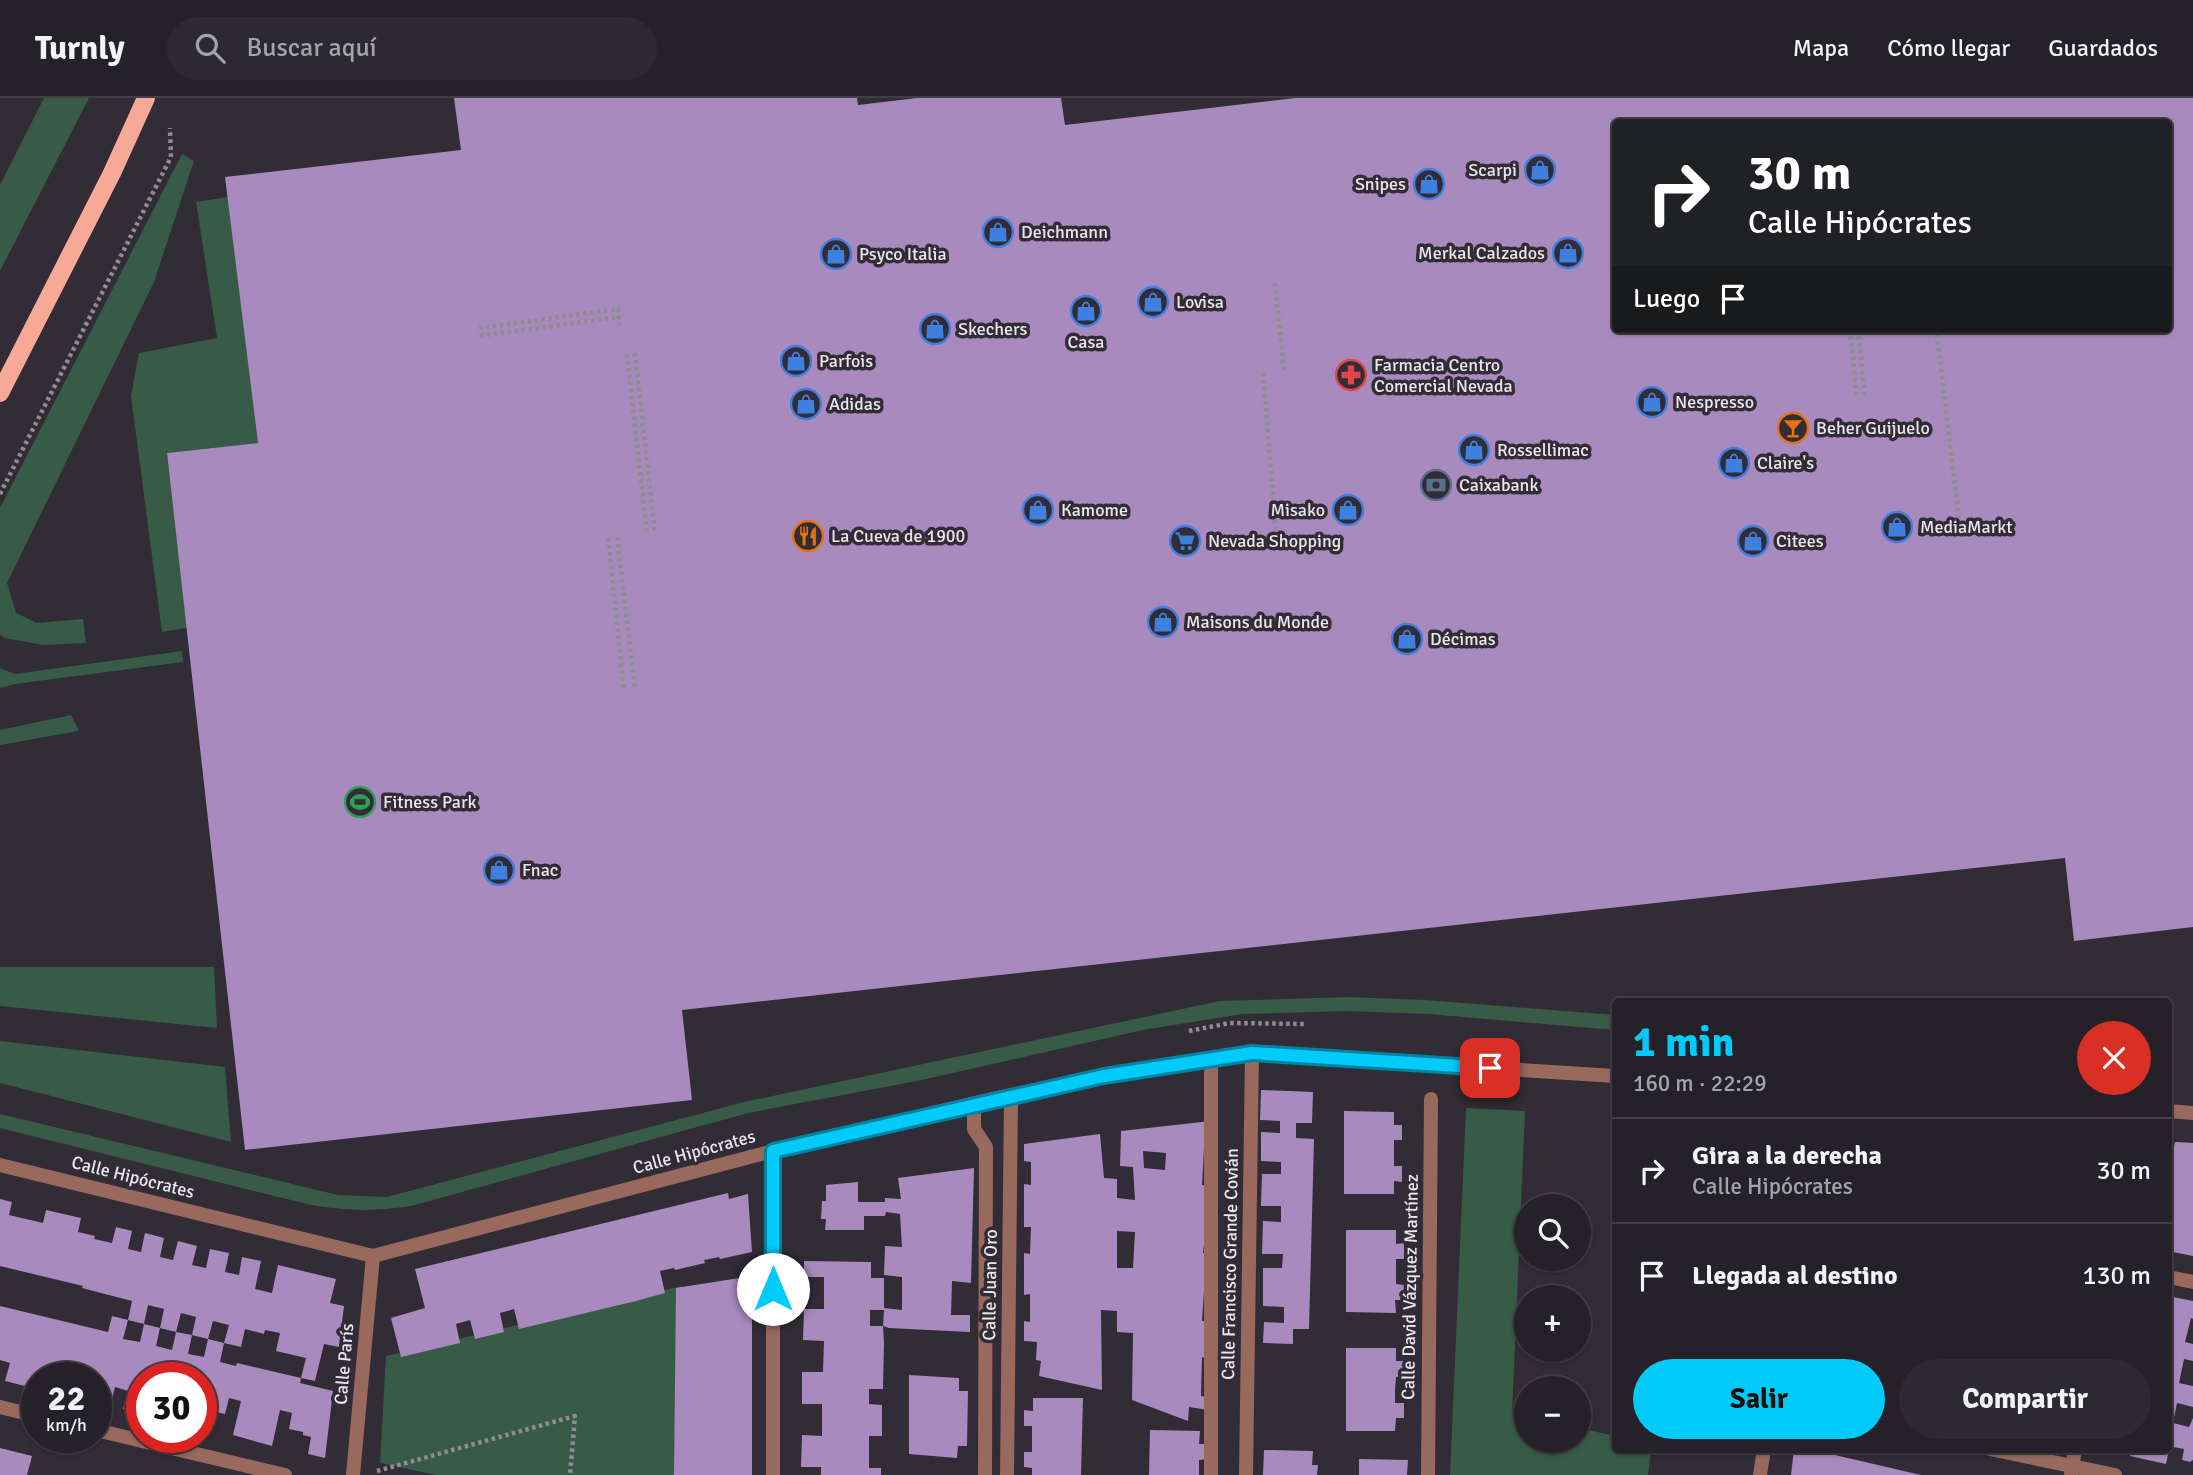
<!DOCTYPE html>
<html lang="es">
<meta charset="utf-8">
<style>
body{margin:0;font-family:Signika,sans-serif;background:#2d2930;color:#f1f3f6;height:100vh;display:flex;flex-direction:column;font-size:26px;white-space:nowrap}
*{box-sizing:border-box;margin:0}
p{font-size:23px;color:#a3a3a8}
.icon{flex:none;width:38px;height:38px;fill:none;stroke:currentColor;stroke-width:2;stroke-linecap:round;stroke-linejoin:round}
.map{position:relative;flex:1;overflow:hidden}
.panel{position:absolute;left:1612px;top:900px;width:560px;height:455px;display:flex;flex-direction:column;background:#252128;border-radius:7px;box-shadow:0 2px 5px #0004,0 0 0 2px #423e45}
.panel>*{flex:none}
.hud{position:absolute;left:1612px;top:21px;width:560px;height:214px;border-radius:7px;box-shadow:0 2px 5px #0004,0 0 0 2px #423e45;background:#202124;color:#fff;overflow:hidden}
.controls{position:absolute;left:1514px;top:1096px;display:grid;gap:14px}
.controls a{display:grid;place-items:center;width:77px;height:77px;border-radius:50%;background:#252128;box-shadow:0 2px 5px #0004,0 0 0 2px #423e45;font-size:35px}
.speed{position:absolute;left:21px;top:1264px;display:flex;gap:14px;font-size:35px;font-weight:700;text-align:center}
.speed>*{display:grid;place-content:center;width:91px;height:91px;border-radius:50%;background:#252128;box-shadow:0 2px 5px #0004,0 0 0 2px #423e45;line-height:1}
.speed small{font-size:18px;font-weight:400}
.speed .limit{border:10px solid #d22;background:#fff;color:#111}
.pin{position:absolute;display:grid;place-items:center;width:60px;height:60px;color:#fff;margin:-30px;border-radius:14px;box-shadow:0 4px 10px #0006}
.me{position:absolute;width:77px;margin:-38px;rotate:0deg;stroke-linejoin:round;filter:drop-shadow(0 0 5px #0008)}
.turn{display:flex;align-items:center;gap:24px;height:147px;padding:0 21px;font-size:32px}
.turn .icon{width:91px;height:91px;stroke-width:2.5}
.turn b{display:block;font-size:49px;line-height:60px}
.then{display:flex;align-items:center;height:66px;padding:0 21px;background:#0003;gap:14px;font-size:26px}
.round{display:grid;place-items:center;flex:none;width:74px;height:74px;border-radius:37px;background:#2d2930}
.head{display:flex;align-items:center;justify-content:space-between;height:119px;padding:0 21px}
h1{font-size:42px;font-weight:800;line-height:52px;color:#02cbf9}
.primary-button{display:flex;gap:14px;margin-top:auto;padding:14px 21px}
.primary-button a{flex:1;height:80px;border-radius:42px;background:#02cbf9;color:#111;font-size:28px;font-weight:800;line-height:80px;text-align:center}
.primary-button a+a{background:#2d2930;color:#f1f3f6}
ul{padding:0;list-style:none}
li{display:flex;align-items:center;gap:21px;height:105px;padding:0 21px;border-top:2px solid #423e45}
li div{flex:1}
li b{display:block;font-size:26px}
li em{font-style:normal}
header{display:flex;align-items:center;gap:42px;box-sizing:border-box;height:98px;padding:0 35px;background:#252128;border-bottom:2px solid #423e45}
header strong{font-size:33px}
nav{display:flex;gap:38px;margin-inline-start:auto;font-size:24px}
.search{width:490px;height:63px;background:#2d2930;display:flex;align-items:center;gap:18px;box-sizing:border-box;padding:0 24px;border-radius:38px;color:#a3a3a8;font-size:26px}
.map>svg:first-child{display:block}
.green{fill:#375b46}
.building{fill:#a98abf;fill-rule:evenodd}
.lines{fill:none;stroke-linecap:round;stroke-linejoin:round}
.path{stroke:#908c93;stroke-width:4.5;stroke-dasharray:3.5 3.5;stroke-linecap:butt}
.minor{stroke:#99695e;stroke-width:14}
.tertiary{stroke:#99695e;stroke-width:14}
.primary{stroke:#f7a896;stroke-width:18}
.route-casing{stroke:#0184a2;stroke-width:18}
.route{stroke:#02cbf9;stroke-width:12}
.labels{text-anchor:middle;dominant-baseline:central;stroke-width:7;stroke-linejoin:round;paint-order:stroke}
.poi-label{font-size:18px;fill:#eae6ec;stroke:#312c35;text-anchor:start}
.street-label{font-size:18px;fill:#eae6ec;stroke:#312c35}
</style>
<header>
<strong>Turnly</strong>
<div class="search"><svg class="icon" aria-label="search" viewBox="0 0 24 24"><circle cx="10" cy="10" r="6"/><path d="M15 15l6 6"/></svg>Buscar aquí</div>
<nav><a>Mapa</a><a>Cómo llegar</a><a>Guardados</a></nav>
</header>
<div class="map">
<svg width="2193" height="1377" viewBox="0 0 2193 1377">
<rect width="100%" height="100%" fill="#312c35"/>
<g class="green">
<path d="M44,0H89L0,173V87Z"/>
<path d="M182,56L194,63L154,184L7,485L16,515L37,525L83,521L86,545L43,547L5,540L0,537V410Z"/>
<path d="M228,99L258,345L167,355L187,530L162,534L131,298L139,255L217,240L196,104Z"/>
<path d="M182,553L183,564L15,586L0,590V570L15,576Z"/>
<path d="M71,617L79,633L0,647V632Z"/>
<path d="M0,869H214L217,930L0,908Z"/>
<path d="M1348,899L1425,902L1615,917V932L1428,916L1347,913L1242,916L1143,932L917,983L748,1015L415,1107C377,1114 349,1113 311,1107L0,1030V1016L338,1097L387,1099L744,1004L1220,903Z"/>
<path d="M0,943L225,969L231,1044L0,985Z"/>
<path d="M1466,1010L1525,1013L1512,1317L1526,1320V1342H1578L1579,1330L1615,1338V1351H1651L1648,1377H1450Z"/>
<path d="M682,1188L681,1377H436L380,1365L386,1258Z"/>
</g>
<g class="building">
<path d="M454,0H857L858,7L917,0H1061L1065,27L1295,0H2193V829L2074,843L2065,760L682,912L692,1002L245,1052L167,355L258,345L225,79L461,52ZM1615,24H2168V231H1615Z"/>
<path d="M1261,992L1313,994L1312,1025H1296V1040L1314,1041L1309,1231H1293V1246L1263,1245L1264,1224L1284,1225V1209L1263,1208V1170H1282L1283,1156H1262L1263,1123L1281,1124V1108H1261L1262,1076H1281V1064L1261,1063V1034L1280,1035V1023L1260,1022Z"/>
<path d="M1344,1013L1394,1014V1027H1402V1042H1394V1068H1402V1084L1394,1083V1096H1344Z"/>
<path d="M1211,1023L1204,1050L1202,1087L1211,1088L1203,1155L1210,1156L1209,1193H1204L1202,1223H1209V1262L1202,1259L1201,1298L1208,1299V1312L1189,1309L1188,1323L1132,1302L1133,1235L1117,1234V1213L1101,1212L1102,1292L1039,1278L1041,1263L1036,1262L1037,1244L1024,1243V1223L1030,1224V1196L1024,1197V1155L1030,1156L1031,1129H1024V1086L1031,1087V1064L1024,1063V1046L1100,1036L1104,1080L1117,1081V1100L1135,1102L1133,1069L1120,1068L1121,1033ZM1143,1053L1166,1055L1165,1072L1144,1070ZM1117,1133L1135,1134L1133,1170H1117Z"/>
<path d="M2175,1044L2193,1045V1158L2168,1153V1075Z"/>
<path d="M974,1070L971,1185L952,1183L951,1217H970V1234L889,1230L883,1228L884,1212H870V1228H883L884,1244L883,1291H869V1306L882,1307V1338H869V1370H881V1377H821V1369H801L802,1337L822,1338V1306H802V1274H823L824,1243L803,1242L804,1211H824V1179H804V1163L871,1164V1180H884V1210L902,1212V1179L884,1177L885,1148L902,1149L900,1116L886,1114L885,1118H864V1132H825L826,1121H821L822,1103H826V1087L858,1084V1104H885V1100L901,1101L898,1080Z"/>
<path d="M728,1095L729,1101L748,1096L752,1154L720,1161L719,1159L704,1162L705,1165L675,1172L674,1170L660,1173L665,1195L636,1203L519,1231L514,1211L500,1215L504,1234L475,1241L470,1222L456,1226L460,1245L401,1259L391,1220L425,1210L415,1171Z"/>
<path d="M0,1101L12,1104L9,1117L43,1125L46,1112L81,1120L78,1134L95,1138L94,1141L112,1145L116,1129L132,1133L128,1151L141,1154L145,1135L164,1140L160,1159L173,1162L178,1143L197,1148L192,1167L206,1170L210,1151L229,1155L225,1174L239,1177L242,1159L261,1163L255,1191L272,1195L278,1167L336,1181L330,1205L344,1208L339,1249L324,1246L315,1283L301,1280L306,1260L276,1253L280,1235L265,1232L264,1236L245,1231L241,1249L224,1245L229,1227L213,1223L208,1241L192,1237L196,1219L181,1215L176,1234L160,1230L164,1211L148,1207L144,1226L128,1222L132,1203L82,1190L83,1188L0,1168Z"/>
<path d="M1346,1132H1396V1146L1404,1145V1161H1396V1186L1404,1187V1202H1395L1396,1215L1346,1214Z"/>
<path d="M752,1178V1377H674L676,1190Z"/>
<path d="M2168,1198L2193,1203V1221L2191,1220L2185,1244L2193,1246V1263L2184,1261L2179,1285L2193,1288V1309L2177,1305L2173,1325L2189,1329L2193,1320V1362L2190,1364L2182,1362L2184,1351L2168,1348Z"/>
<path d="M0,1208L108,1234L112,1218L128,1222L123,1241L140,1244L144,1226L160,1230L156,1248L172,1252L176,1234L192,1237L188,1256L204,1259L208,1241L224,1245L220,1264L236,1268L237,1265L301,1280L300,1285L333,1293L325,1360L308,1356L311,1339L303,1337V1334L289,1331L292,1315L280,1312L272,1348L233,1337L241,1303L229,1300L225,1316L211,1313L207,1331L201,1330V1279H142V1316L123,1311L128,1293L115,1289L110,1308L96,1305V1279H71L44,1273L43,1279H37V1291L5,1283L10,1265L0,1262Z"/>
<path d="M1346,1250H1396V1263H1404V1279H1396L1395,1292V1305H1404V1320H1396L1395,1333H1346Z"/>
<path d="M909,1277L959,1280V1293H968L967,1348H958L957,1360L909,1356Z"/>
<path d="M1033,1300H1083L1081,1377H1032V1370L1024,1369V1354H1032V1328H1024V1312L1033,1313Z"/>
<path d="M1150,1332L1200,1333L1199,1346H1207V1361L1199,1362V1377H1149Z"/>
<path d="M0,1350L32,1358L27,1377H0Z"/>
<path d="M1794,1351H1809L1921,1377H1791Z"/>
<path d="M2131,1351H2169L2166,1366L2130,1358Z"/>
<path d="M1264,1352L1313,1353L1312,1367H1318L1317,1377H1263Z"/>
<path d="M1359,1361L1408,1362L1407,1377H1359Z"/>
</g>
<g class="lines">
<g class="path">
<path d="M1275,185L1284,272"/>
<path d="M479,230L618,211L620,231"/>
<path d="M1850,231L1857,301"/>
<path d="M1858,231L1865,301"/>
<path d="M1937,236L1961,439"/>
<path d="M480,238L619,219"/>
<path d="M635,255L655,435"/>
<path d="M627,256L647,436"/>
<path d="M1263,275L1276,434"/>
<path d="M0,396L171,59L170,30"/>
<path d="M617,439L635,590"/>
<path d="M608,440L624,591"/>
<path d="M1189,933L1230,925L1306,926"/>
<path d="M377,1373L575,1318L570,1377"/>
</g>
<g class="minor">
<path d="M974,1006V1031L986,1049L985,1377"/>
<path d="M2168,1179L2193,1184"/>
<path d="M1990,1351L2115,1377"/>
<path d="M773,1377V1053"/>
<path d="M1007,1377L1011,997"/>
<path d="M1211,1377V960"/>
<path d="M1246,1377L1252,955"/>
<path d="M1428,1377L1431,1001"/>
<path d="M1760,1377L1764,1351"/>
<path d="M2071,1377L2075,1351"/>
</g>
<g class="tertiary">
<path d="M2168,1013L2193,1015"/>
<path d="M0,1067L373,1158L773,1053L992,1001L1104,978L1252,955L1615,978"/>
<path d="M0,1309L37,1318"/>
<path d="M96,1332L285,1377"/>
<path d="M353,1377L373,1158"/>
</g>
<path class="primary" d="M0,295L112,75L146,0"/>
</g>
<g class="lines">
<g class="route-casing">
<path id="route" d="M773,1191V1053L1104,978L1252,955L1490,970"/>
</g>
<use href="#route" class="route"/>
</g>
<defs>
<g id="shop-ring" transform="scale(1.575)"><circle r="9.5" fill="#312c35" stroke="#3f7fe0" stroke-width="1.5"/><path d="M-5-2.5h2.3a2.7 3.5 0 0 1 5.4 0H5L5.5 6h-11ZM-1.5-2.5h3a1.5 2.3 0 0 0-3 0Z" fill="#3f7fe0"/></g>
<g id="pharmacy-ring" transform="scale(1.575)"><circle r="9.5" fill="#312c35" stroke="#e0444e" stroke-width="1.5"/><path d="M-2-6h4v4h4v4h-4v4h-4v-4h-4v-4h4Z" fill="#e0444e"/></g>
<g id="bar-ring" transform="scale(1.575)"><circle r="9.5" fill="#312c35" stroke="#e8710a" stroke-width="1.5"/><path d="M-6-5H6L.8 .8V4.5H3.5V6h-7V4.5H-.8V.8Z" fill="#e8710a"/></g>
<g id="bank-ring" transform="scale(1.575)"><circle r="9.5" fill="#312c35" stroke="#5c6f8a" stroke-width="1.5"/><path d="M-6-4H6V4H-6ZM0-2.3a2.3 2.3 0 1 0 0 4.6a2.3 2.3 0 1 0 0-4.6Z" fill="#5c6f8a"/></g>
<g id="restaurant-ring" transform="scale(1.575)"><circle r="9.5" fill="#312c35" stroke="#e8710a" stroke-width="1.5"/><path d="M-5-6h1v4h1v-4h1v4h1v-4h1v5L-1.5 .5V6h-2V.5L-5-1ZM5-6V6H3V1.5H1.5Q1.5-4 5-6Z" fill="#e8710a"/></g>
<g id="supermarket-ring" transform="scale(1.575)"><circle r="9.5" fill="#312c35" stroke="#3f7fe0" stroke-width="1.5"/><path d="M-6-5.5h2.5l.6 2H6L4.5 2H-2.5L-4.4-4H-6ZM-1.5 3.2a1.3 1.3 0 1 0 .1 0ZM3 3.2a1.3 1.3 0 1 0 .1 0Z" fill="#3f7fe0"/></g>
<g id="stadium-ring" transform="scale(1.575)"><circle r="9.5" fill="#312c35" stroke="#2e9e5b" stroke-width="1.5"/><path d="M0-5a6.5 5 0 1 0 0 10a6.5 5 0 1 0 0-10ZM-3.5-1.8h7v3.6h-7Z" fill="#2e9e5b"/></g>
</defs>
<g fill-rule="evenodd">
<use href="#shop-ring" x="1540" y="72"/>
<use href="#shop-ring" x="1429" y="86"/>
<use href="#shop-ring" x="998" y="134"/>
<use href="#shop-ring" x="1568" y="155"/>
<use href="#shop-ring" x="836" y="156"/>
<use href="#shop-ring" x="1153" y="204"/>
<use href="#shop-ring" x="1086" y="213"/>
<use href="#shop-ring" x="935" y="231"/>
<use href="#shop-ring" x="796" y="263"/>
<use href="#pharmacy-ring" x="1351" y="277"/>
<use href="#shop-ring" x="1652" y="304"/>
<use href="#shop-ring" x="806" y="306"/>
<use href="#bar-ring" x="1793" y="330"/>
<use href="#shop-ring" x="1474" y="352"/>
<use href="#shop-ring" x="1734" y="365"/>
<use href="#bank-ring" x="1436" y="387"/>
<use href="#shop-ring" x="1038" y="412"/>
<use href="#shop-ring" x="1348" y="412"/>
<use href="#shop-ring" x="1897" y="429"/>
<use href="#restaurant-ring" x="808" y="438"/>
<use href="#supermarket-ring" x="1185" y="443"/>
<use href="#shop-ring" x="1753" y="443"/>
<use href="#shop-ring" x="1163" y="524"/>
<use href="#shop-ring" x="1407" y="541"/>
<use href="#stadium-ring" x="360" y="704"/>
<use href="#shop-ring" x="499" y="772"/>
</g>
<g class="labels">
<g class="poi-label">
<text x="1517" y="72" text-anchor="end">Scarpi</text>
<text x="1406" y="86" text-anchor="end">Snipes</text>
<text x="1021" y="134">Deichmann</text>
<text x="1545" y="155" text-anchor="end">Merkal Calzados</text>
<text x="859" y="156">Psyco Italia</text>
<text x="1176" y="204">Lovisa</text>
<text x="958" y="231">Skechers</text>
<text x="1086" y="244" text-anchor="middle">Casa</text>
<text x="819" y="263">Parfois</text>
<text x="1374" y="267">Farmacia Centro<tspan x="1374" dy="21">Comercial Nevada</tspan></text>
<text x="1675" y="304">Nespresso</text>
<text x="829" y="306">Adidas</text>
<text x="1816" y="330">Beher Guijuelo</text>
<text x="1497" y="352">Rossellimac</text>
<text x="1757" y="365">Claire's</text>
<text x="1459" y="387">Caixabank</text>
<text x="1061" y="412">Kamome</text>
<text x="1325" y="412" text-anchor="end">Misako</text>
<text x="1920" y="429">MediaMarkt</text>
<text x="831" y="438">La Cueva de 1900</text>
<text x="1208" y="443">Nevada Shopping</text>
<text x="1776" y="443">Citees</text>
<text x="1186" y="524">Maisons du Monde</text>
<text x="1430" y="541">Décimas</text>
<text x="383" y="704">Fitness Park</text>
<text x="522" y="772">Fnac</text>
</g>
<g class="street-label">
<text transform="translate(694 1054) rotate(-15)">Calle Hipócrates</text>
<text transform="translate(133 1079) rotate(14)">Calle Hipócrates</text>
<text transform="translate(1230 1166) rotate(-89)">Calle Francisco Grande Covián</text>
<text transform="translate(990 1187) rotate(-89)">Calle Juan Oro</text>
<text transform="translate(1410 1189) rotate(-89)">Calle David Vázquez Martínez</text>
<text transform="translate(344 1266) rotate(-85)">Calle París</text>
</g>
</g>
</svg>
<div class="controls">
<a><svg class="icon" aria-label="search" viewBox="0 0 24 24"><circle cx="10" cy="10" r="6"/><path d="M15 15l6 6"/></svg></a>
<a>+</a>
<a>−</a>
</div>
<div class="speed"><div>22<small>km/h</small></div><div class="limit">30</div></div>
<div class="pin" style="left:1490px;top:970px;background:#d93025"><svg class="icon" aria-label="arrive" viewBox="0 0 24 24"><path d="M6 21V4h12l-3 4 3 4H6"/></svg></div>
<svg class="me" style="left:773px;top:1191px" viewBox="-20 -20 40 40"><circle r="19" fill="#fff"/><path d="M0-13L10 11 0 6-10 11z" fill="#02cbf9"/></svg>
<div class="hud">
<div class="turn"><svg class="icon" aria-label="right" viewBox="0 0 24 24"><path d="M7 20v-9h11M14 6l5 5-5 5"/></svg><div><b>30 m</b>Calle Hipócrates</div></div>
<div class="then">Luego<svg class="icon" aria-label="arrive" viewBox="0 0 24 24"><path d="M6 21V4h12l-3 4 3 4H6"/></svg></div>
</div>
<section class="panel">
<div class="head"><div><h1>1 min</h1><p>160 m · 22:29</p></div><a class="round" style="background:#d93025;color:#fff"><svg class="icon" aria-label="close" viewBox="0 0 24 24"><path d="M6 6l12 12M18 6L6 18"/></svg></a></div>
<ul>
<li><svg class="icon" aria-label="right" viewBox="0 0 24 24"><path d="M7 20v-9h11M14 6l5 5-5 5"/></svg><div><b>Gira a la derecha</b><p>Calle Hipócrates</p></div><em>30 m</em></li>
<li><svg class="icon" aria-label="arrive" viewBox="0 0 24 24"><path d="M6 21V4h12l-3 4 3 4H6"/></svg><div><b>Llegada al destino</b></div><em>130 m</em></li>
</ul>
<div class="primary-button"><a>Salir</a><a>Compartir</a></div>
</section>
</div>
